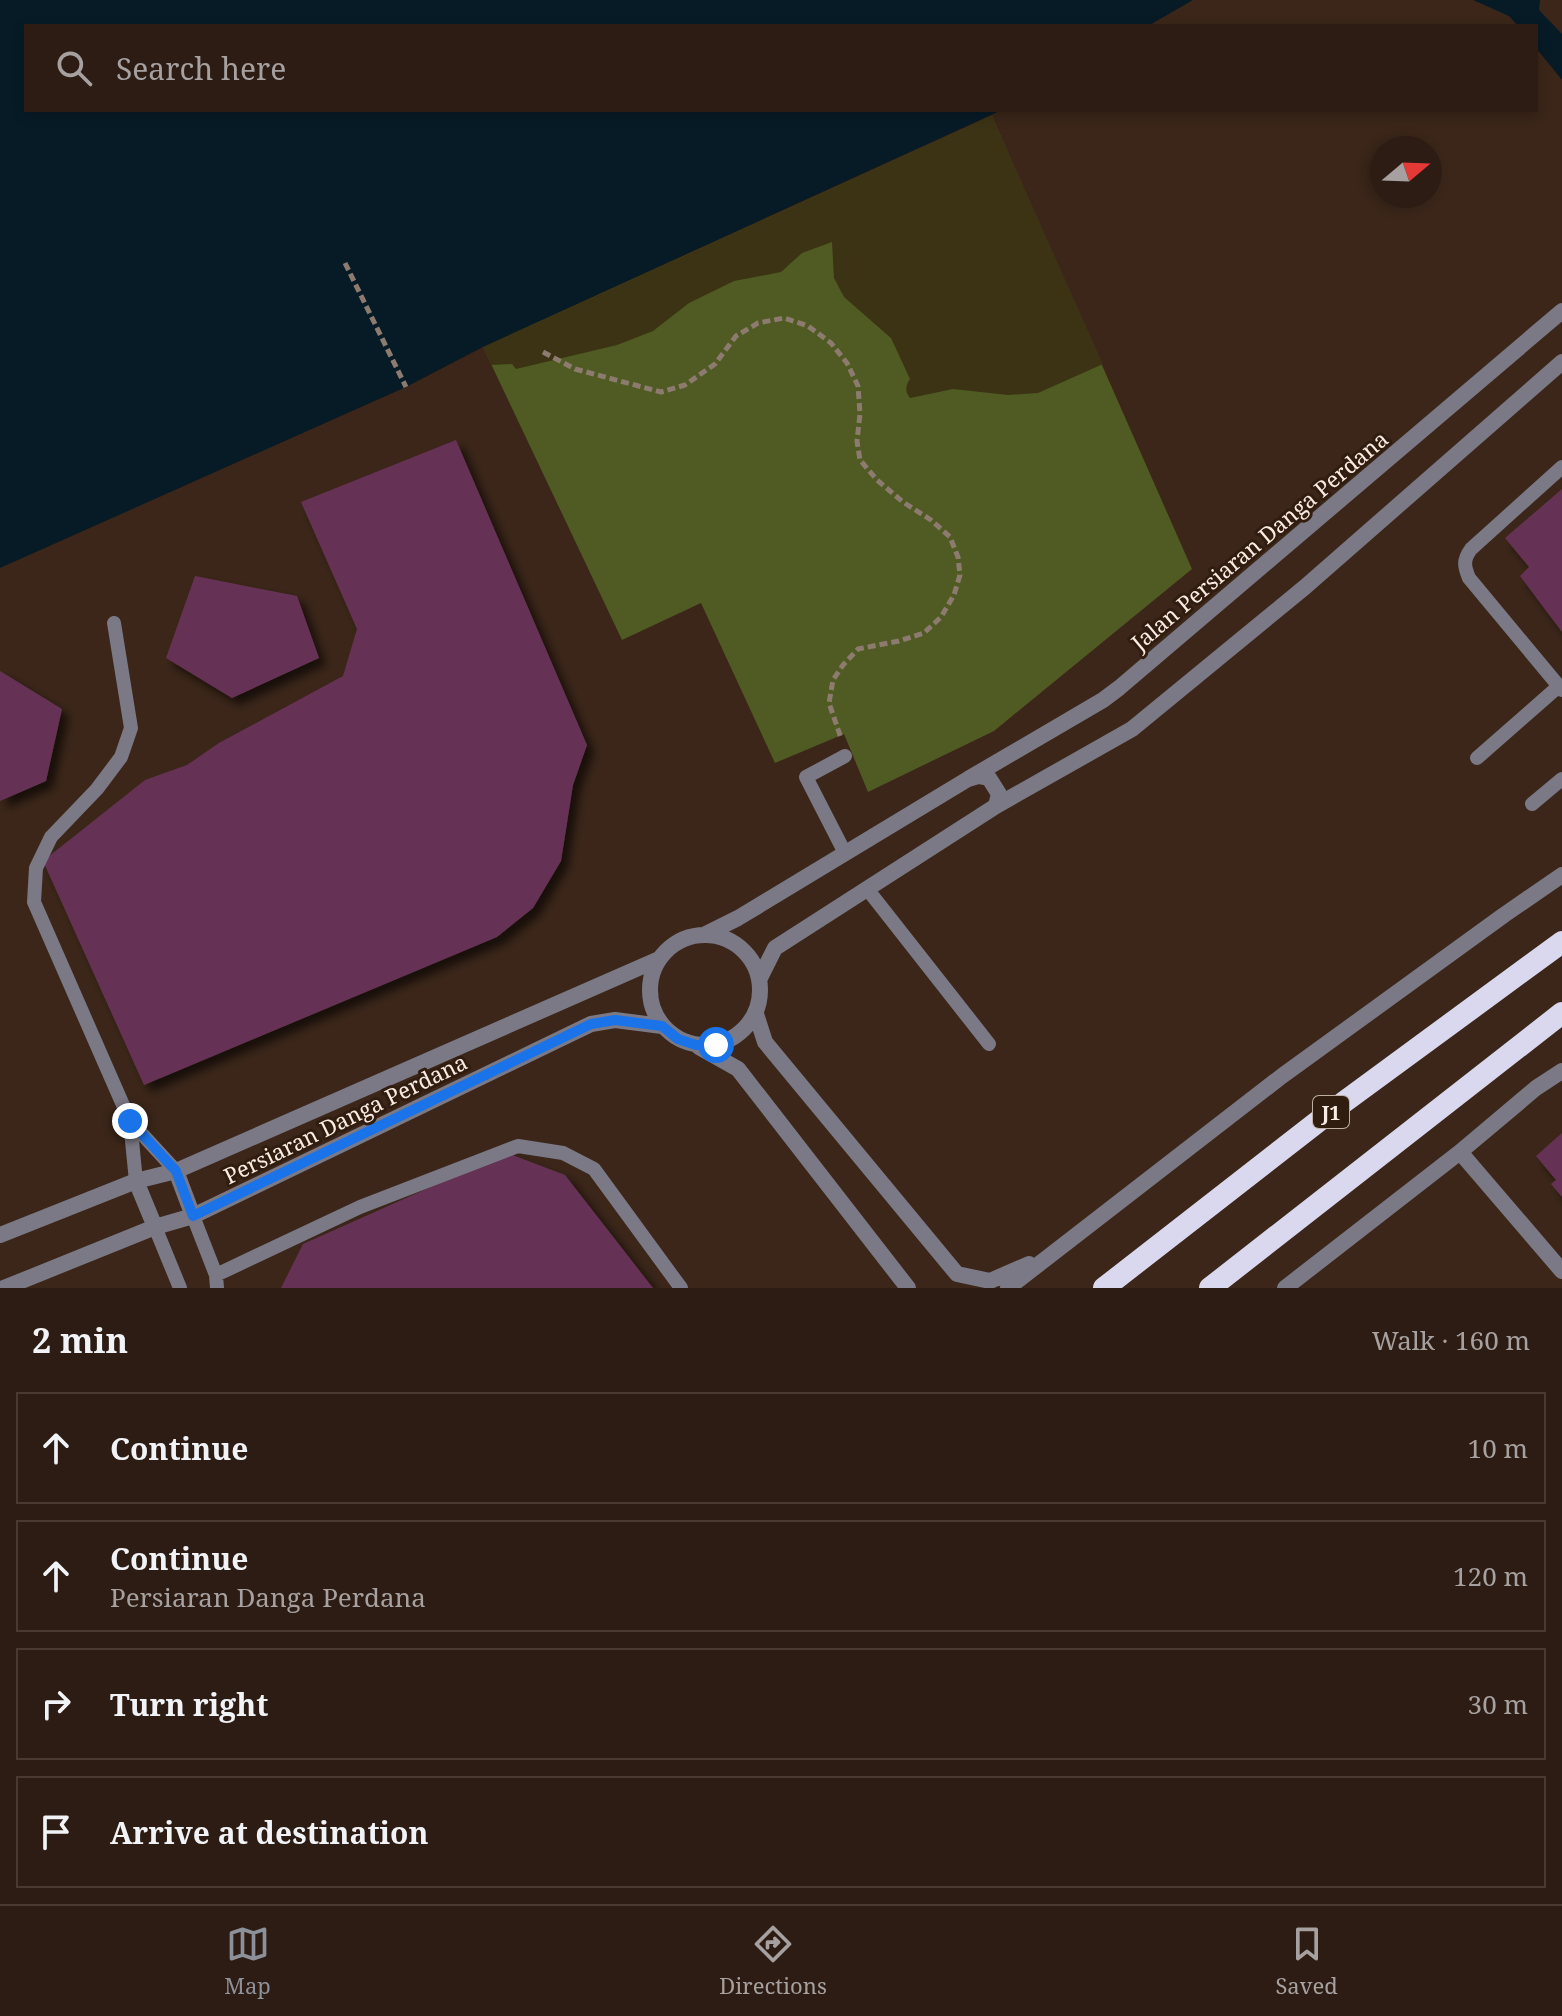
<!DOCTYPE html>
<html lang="en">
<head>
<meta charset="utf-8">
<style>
  body { margin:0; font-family:"Noto Serif",serif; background:#382921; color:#f1f3f6 }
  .compass { position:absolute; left:1370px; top:136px; width:72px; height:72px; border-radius:50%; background:#2c1c13; box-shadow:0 4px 12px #0003; rotate:71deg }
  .stop { position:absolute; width:24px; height:24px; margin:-18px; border:6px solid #1a73e8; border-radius:50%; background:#fff }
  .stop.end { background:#1a73e8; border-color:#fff; box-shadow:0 2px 8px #0008 }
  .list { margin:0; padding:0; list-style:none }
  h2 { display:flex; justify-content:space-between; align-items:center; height:104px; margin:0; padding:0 32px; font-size:34px }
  h2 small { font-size:26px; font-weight:400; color:#a6a1a0 }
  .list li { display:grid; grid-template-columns:52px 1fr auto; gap:24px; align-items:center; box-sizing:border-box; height:112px; margin:0 16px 16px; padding:0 16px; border:2px solid #483a33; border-radius:0px }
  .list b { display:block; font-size:30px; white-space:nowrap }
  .list p { margin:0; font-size:26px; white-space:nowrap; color:#a6a1a0 }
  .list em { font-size:26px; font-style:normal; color:#a6a1a0 }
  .icon { flex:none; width:44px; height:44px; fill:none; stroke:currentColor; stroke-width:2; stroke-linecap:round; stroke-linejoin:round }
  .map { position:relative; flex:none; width:1562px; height:1288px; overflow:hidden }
  .search { position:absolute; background:#2c1c13; box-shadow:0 4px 12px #0003; left:24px; right:24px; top:24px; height:88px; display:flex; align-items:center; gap:20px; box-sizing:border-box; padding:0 28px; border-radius:0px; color:#a6a1a0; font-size:30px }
  .sheet { height:616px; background:#2c1c13 }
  nav { display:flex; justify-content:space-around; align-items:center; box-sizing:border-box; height:112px; border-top:2px solid #483a33; background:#2c1c13; font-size:22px; color:#a6a1a0 }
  nav a { display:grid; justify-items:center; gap:4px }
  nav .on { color:#8c9099 }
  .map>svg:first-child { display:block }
</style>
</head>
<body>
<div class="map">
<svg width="1562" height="1288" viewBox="0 0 1562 1288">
  <defs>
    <filter id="shadow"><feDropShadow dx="7" dy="7" stdDeviation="4" flood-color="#0009"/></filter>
  </defs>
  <rect width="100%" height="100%" fill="#3b2619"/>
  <path fill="#4f5b22" d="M992,116L1192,569L994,731L868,792L844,734L775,763L701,603L622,640L483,347Z"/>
  <path fill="#3b3313" d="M992,116L1103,364L1038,393L1008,395L953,389L910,398C905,392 905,386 910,379L891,338L844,297L834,278L832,242L802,253L781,272L734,281L689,303L653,331L617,345L516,369L512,364L491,365L483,347Z"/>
  <path fill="#071b26" d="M0,0H1193L1148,26H26V110H1002L483,347L406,387L0,568Z
    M1473,0H1540L1539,10L1562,34V80L1536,48V26H1518L1509,16Z"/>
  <path fill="#653354" filter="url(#shadow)" d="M456,440L587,745L573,785L561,861L533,908L497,937L144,1085L43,861L145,780L187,765L219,743L343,676L357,629L301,502Z
    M1562,489V632L1520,576L1529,567L1505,538Z
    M195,576L297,596L319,658L232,698L166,658Z
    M0,671L62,709L46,781L0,801Z
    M1562,1133V1197L1551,1184L1556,1180L1536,1156Z
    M507,1153L565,1175L653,1288H281L303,1244Z"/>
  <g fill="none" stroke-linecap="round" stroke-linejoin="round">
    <path stroke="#8d7b70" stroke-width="5" stroke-dasharray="8 4" stroke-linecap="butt" d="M345,263L406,387
      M543,352L575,369L661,392L685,385L715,364L736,336L758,323L784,318L808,326L831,343L847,363L858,386L860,414L857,441L860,460L877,480L903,502L931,520L950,537L958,557L960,575L954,595L941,617L924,633L899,641L858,649L843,665L833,680L829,703L841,738"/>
    <path stroke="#7a7985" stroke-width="14" d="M1562,467L1471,549C1463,560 1464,566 1469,578L1562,690
      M114,623L131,728L121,757L97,789L51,837L36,868L34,902L130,1121L136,1181
      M1477,758L1559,686
      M1532,804L1562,779
      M845,853L806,777L845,756
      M868,890L989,1044
      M130,1121L176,1171
      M193,1216L216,1275L217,1288
      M155,1227L180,1288
      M216,1275L360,1207L518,1146L563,1153L594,1169L681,1288"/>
    <path stroke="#7a7985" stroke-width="16" d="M968,779L1103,700L1119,688L1562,311
      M706,934L738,918L968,779L978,776L989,778L999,794L996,806
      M650 990a55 55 0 1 1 110 0a55 55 0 1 1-110 0Z
      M760,978L775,948L996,806L1132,729L1305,587L1562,362
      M756,1014L765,1042L957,1274L990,1281L1029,1264
      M699,1047L738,1069L908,1288
      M1460,1152L1562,1271
      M176,1171L193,1216
      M136,1181L155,1227
      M0,1235L136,1181L176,1171L659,959
      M4,1288L155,1227L193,1216L591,1024L615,1020L662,1026
      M1008,1288L1282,1076L1504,915L1562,875
      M1285,1288L1460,1152L1536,1088L1562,1071"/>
    <path stroke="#d9d8ee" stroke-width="22" d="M1104,1288L1325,1116L1562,942
      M1210,1288L1562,1013"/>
  </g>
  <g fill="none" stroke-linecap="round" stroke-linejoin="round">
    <path stroke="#1a73e8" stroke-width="10" d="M130,1121L176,1171L193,1216L591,1024L615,1020L662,1026L678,1039L696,1045H716"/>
  </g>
  <g text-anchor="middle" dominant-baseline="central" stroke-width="6" stroke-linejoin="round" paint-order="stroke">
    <rect fill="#311d10" stroke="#beaea4" stroke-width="2" x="1313" y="1096" width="36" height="32" rx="6"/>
    <g font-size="20" font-weight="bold" fill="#faece3">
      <text x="1331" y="1112">J1</text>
    </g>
    <g font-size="22" fill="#faece3" stroke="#311d10">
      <text transform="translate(1259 540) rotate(-40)">Jalan Persiaran Danga Perdana</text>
      <text transform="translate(345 1118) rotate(-26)">Persiaran Danga Perdana</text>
    </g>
  </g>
</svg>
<svg class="compass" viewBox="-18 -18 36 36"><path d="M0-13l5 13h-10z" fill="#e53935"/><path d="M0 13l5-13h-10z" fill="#a6a1a0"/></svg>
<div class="stop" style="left:716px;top:1045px"></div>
<div class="stop end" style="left:130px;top:1121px"></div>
<div class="search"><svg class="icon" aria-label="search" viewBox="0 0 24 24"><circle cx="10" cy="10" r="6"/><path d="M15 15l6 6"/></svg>Search here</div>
</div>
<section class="sheet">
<h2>2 min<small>Walk · 160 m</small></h2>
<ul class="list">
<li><svg class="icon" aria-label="ahead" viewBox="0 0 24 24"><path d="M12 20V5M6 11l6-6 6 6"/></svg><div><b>Continue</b></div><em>10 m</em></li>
<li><svg class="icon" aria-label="ahead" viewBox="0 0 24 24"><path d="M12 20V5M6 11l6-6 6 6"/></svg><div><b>Continue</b><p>Persiaran Danga Perdana</p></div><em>120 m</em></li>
<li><svg class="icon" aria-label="right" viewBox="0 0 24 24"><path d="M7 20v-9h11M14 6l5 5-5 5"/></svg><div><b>Turn right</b></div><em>30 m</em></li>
<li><svg class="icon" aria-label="arrive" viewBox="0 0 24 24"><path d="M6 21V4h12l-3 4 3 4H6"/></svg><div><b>Arrive at destination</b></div></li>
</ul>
</section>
<nav>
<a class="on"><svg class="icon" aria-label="map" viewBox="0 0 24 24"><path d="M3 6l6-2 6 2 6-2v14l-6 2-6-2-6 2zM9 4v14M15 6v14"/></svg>Map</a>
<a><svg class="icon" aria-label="directions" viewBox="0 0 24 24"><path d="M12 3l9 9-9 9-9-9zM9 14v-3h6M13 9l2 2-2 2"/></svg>Directions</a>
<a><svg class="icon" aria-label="saved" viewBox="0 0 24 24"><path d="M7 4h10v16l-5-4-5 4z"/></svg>Saved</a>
</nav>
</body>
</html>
